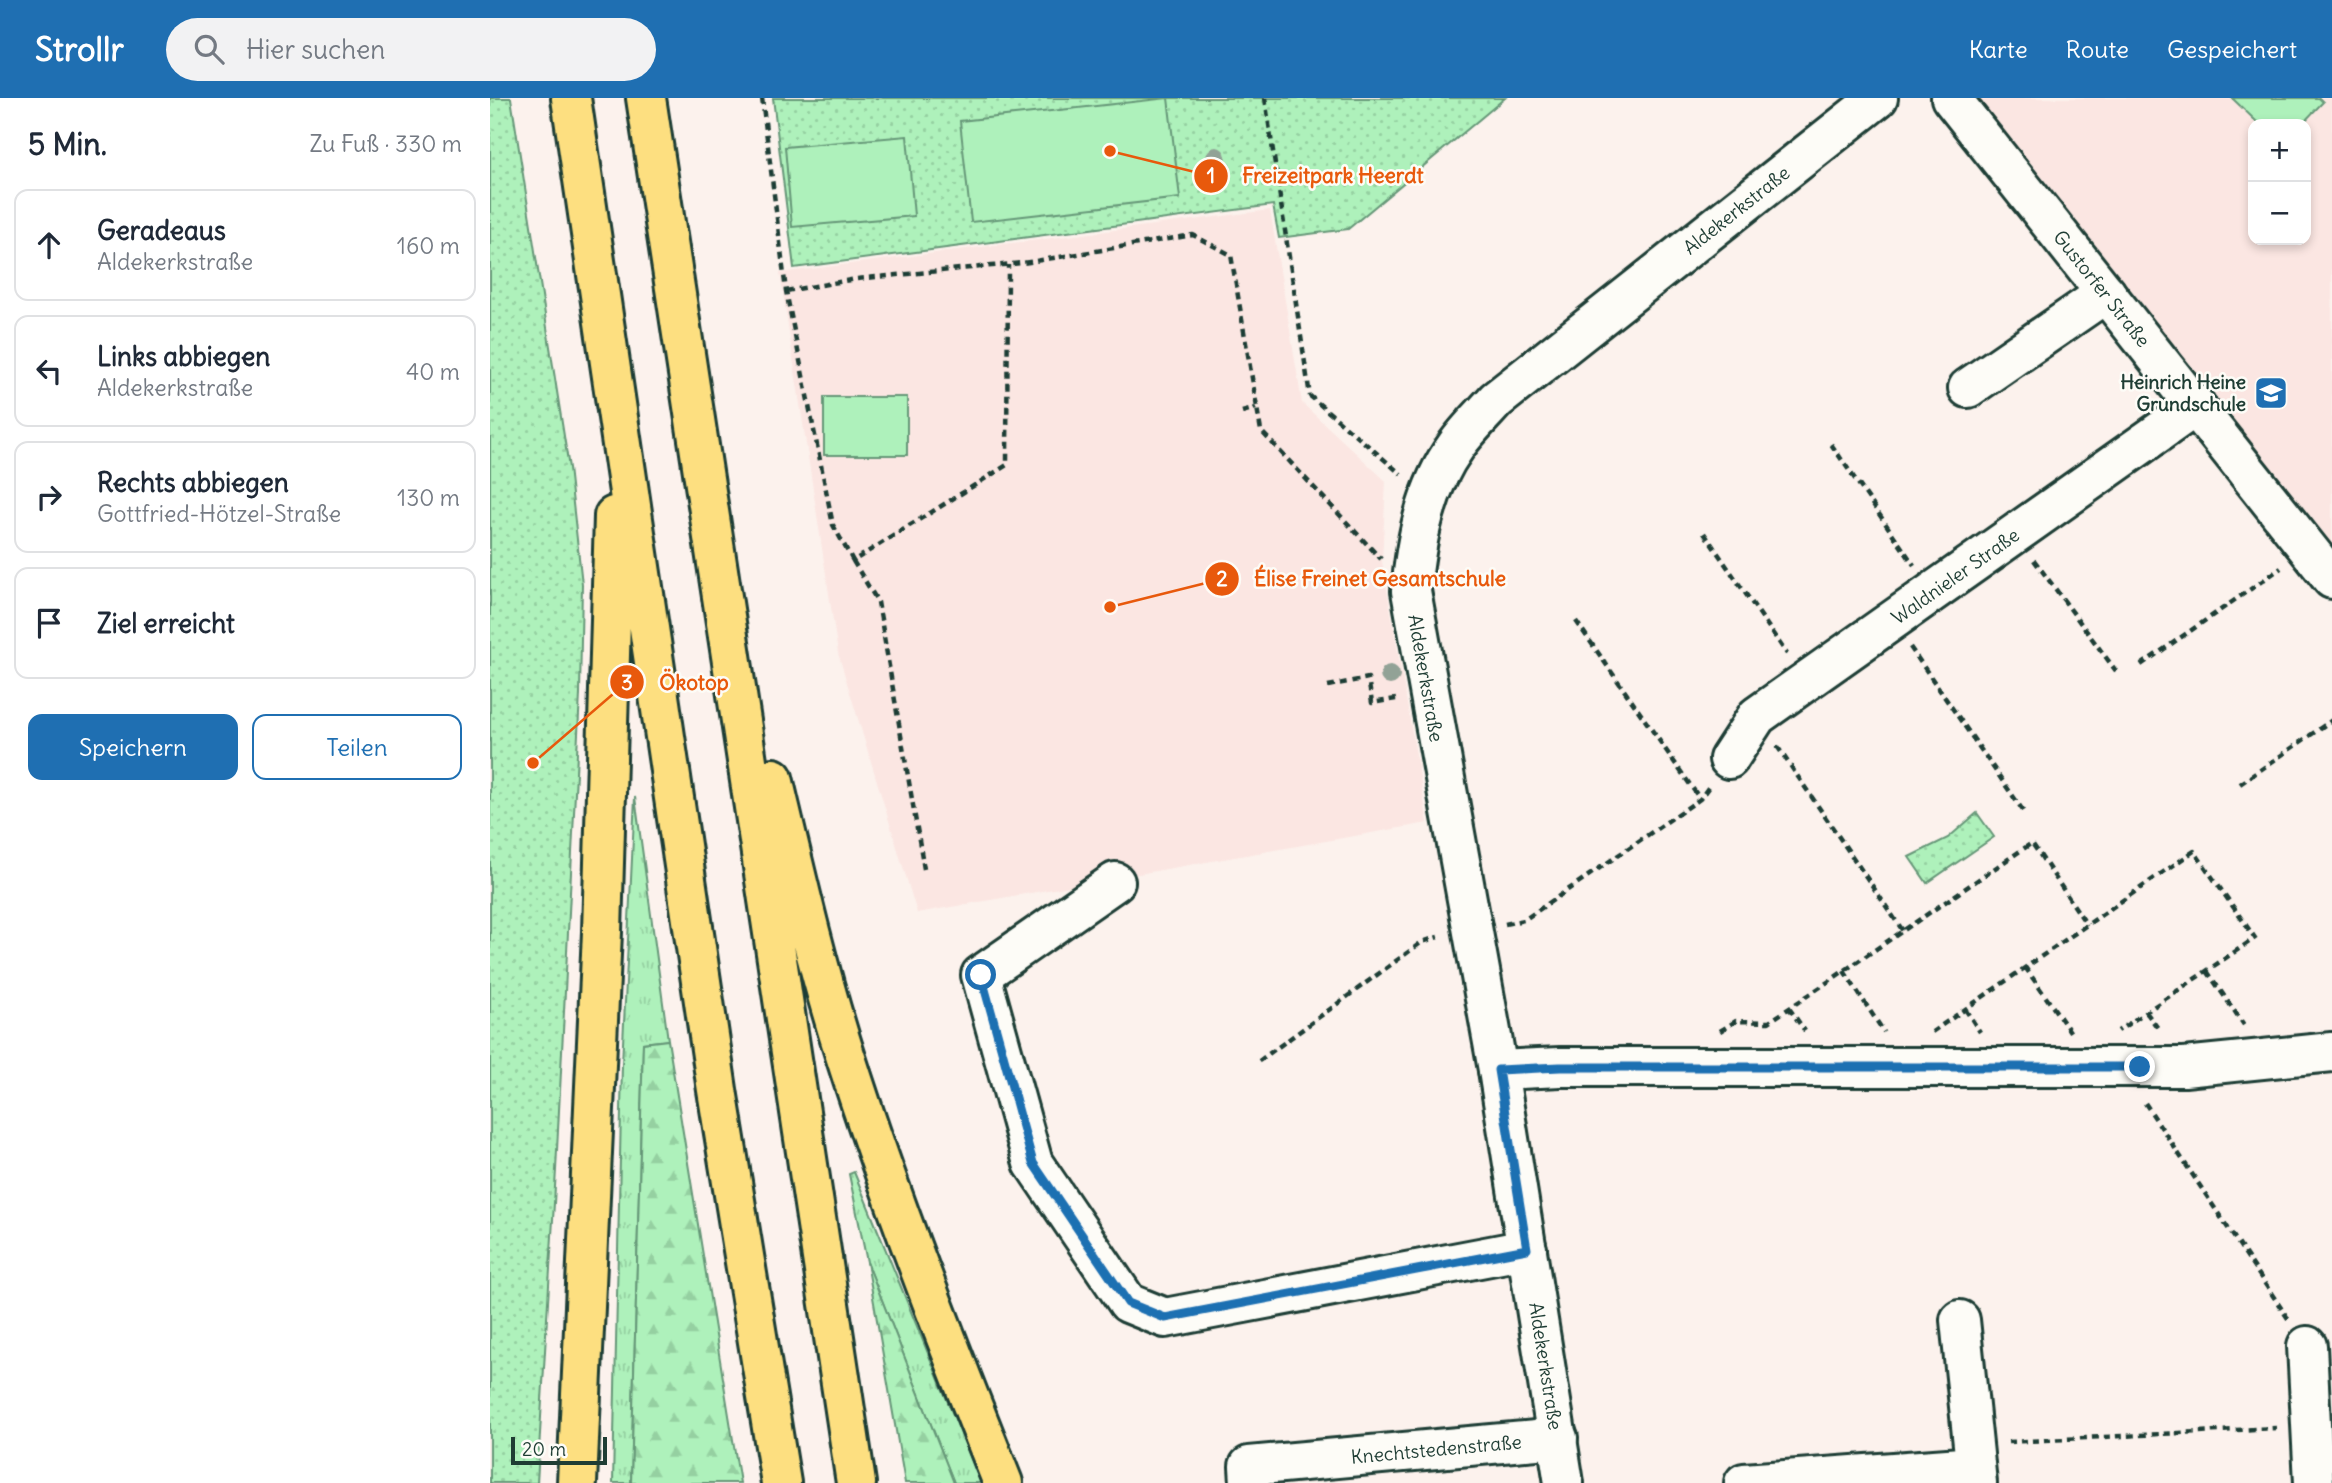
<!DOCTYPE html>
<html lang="de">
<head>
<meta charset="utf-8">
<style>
  body { margin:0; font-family:Delius,sans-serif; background:#f2f2f3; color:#1f2937 }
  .controls { position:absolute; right:21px; top:21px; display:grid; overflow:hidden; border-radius:14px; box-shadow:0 4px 10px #0003 }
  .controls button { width:63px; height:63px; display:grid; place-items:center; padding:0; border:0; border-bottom:2px solid #e0e1e3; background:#fff; color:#1f2937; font:35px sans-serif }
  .scale { position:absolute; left:21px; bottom:18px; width:96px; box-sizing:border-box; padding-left:7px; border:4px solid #1f3d34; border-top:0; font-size:19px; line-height:24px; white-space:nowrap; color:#1f3d34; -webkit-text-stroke:5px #fdfcf7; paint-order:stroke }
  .stop { position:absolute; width:21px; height:21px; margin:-16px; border:5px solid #1f6fb2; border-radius:50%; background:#fff }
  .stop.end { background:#1f6fb2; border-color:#fff; box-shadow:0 2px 7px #0008 }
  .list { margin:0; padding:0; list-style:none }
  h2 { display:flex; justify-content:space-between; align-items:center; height:91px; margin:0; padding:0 28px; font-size:30px }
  h2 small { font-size:23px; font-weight:400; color:#747a83 }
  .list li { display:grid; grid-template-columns:46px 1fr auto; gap:21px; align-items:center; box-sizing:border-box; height:112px; margin:0 14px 14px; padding:0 14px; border:2px solid #e0e1e3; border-radius:14px }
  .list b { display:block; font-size:26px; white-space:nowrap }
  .list p { margin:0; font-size:23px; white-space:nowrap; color:#747a83 }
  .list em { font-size:23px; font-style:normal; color:#747a83 }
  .actions { display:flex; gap:14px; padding:21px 28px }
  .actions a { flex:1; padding:16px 0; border:2px solid #1f6fb2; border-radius:14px; text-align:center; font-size:24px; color:#1f6fb2 }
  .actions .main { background:#1f6fb2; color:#fff }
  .icon { flex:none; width:38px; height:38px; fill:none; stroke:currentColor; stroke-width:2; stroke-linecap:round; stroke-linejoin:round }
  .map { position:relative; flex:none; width:1842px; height:1385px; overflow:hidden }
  header { display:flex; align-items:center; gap:42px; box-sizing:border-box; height:98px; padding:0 35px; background:#1f6fb2; color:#fff }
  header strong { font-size:33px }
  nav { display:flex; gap:38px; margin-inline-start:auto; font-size:24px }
  .search { width:490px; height:63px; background:#f2f2f3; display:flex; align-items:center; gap:18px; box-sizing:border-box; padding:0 24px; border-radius:38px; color:#747a83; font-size:26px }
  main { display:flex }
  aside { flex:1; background:#fff }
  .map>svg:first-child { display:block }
</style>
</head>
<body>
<header>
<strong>Strollr</strong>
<div class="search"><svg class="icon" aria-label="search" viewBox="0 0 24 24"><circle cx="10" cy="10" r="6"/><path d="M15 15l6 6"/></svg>Hier suchen</div>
<nav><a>Karte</a><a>Route</a><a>Gespeichert</a></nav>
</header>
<main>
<aside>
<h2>5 Min.<small>Zu Fuß · 330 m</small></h2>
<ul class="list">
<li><svg class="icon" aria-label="ahead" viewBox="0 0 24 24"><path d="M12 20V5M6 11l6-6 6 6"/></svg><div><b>Geradeaus</b><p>Aldekerkstraße</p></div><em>160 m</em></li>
<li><svg class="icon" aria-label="left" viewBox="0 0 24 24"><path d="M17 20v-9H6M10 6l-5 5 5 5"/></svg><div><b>Links abbiegen</b><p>Aldekerkstraße</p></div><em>40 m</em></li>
<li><svg class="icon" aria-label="right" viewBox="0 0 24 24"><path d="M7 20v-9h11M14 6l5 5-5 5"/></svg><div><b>Rechts abbiegen</b><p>Gottfried-Hötzel-Straße</p></div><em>130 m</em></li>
<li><svg class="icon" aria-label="arrive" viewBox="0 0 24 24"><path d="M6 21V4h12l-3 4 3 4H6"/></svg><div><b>Ziel erreicht</b></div></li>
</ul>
<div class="actions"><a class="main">Speichern</a><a>Teilen</a></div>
</aside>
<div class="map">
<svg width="1842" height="1385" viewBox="0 0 1842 1385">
  <defs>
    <pattern id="grass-tufts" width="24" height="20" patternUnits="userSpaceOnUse" patternTransform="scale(1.75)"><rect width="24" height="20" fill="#aef1bb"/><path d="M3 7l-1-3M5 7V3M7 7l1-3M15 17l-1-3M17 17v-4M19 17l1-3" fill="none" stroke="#95d0a1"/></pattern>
    <pattern id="forest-firs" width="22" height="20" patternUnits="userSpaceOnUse" patternTransform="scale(1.75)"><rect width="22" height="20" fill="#aef1bb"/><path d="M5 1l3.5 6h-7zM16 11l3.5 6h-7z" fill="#95d0a1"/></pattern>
    <pattern id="park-dots" width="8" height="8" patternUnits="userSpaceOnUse" patternTransform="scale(1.75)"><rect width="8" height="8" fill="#aef1bb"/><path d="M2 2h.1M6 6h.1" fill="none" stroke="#95d0a1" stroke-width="1.8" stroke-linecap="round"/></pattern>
  </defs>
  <rect width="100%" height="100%" fill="#fcf2ed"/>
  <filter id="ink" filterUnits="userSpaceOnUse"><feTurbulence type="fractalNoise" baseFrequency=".0143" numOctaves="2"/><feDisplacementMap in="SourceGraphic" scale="14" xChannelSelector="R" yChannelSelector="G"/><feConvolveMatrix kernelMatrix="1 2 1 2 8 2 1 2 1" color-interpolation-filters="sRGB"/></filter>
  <g filter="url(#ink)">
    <path fill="#fbe6e2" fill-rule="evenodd" d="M1486,0H1842V449ZM1763,26H1816V142H1763Z
      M780,112L812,305L896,383L892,463L938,725L427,815L348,555L290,175Z"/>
    <path fill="url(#grass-tufts)" stroke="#669778" stroke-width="2" d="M145,699L178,942L153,945L141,1385H123L132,966Z
      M364,1074L491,1385H464L377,1164L359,1076Z"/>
    <path fill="url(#forest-firs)" stroke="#669778" stroke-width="2" d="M178,942L250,1385H141L153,945Z
      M377,1164L464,1385H415Z"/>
    <path fill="url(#park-dots)" stroke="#669778" stroke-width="2" d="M0,0H21L79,370L92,486L90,596L66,1072L47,1385H0Z
      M283,0H1015L858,131L789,140L783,107L304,170Z
      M1487,715L1504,739L1437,785L1419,759L1458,740Z"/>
    <path fill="#aef1bb" stroke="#669778" stroke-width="2" d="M678,0L690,100L481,124L470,23Z
      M1742,0H1829L1833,4L1812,26H1769Z
      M417,38L424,118L302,129L295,49Z
      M334,299H417V357H334Z"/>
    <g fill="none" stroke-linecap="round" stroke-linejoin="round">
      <defs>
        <g id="minor">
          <path id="s1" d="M1461,0L1842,481"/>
          <path d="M1478,290L1616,195"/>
          <path id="s2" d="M1239,661L1267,618L1706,308"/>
          <path d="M625,784L491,877L543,1065L638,1205L675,1220L1037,1151"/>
          <path d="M1008,972L1070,969H1694L1842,954"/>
          <path d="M1470,1222L1487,1385"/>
          <path d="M1817,1248L1824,1385"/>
          <path id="s3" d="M760,1385L759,1368L1068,1340"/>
          <path id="s4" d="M1074,1385L1008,972L921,493C926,442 935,391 966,348C977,332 993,317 1006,302L1388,0"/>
          <path d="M1254,1385L1485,1368"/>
        </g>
        <path id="highway" d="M81,0L227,992L291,1385
          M156,0C229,461 294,924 366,1385
          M283,680C305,773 326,866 355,957C401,1102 457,1244 513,1385
          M87,1385L112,834L124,418"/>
      </defs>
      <use href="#minor" stroke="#1f3d34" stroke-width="44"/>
      <use href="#highway" stroke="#1f3d34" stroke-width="44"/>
      <path stroke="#1f3d34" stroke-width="4.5" stroke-dasharray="7 5" stroke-linecap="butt" d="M272,0L296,193L343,427L363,463L517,367L518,167
        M775,0L820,298L911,376
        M296,193L366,181L533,165L703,137L741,157L771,333L891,461
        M752,314L766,310
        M1341,346L1424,467
        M1214,435L1297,556
        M1544,462L1626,573
        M363,463L388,504L434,771
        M1086,523L1210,701
        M1420,549L1534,714
        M1651,567L1791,470
        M838,588L878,580L882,605L906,601
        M1287,648L1413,833
        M1750,686L1842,622
        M1015,826L1034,822L1210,701L1220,687
        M1535,869L1581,935
        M1354,873L1394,934
        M1717,873L1754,927
        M1299,910L1315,933
        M1475,911L1490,934
        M1656,914L1670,933
        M1230,933L1246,923L1279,924L1542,745L1597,827
        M1442,934L1704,753L1765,840L1628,933
        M769,963L932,844L948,839
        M1655,1005L1799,1222
        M1518,1344L1786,1330"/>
      <use href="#minor" stroke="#fdfcf7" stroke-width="38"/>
      <use href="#highway" stroke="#fddf80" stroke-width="38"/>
    </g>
    <g fill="#92a296">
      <circle cx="726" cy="59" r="10"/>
      <circle cx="900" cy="577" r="10"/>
    </g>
  </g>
  <g fill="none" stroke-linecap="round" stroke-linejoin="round" filter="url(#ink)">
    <path stroke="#1f6fb2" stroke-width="9" d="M491,877L543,1065L638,1205L675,1220L1037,1151L1008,972L1070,969H1650"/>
  </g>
  <defs>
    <symbol id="school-square" viewBox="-11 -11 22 22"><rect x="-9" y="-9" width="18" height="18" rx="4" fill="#1f6fb2" stroke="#fdfcf7"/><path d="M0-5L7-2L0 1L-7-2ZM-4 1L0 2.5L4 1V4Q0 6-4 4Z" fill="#fff"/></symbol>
  </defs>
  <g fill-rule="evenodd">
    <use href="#school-square" x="1762" y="276" width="38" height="38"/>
  </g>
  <g text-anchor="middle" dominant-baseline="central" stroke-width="5" stroke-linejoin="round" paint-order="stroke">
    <g font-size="19" fill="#1f3d34" stroke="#fdfcf7">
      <text stroke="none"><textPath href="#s4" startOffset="1426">Aldekerkstraße</textPath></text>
      <text stroke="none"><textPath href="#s1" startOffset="243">Gustorfer Straße</textPath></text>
      <text stroke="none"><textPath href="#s2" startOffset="294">Waldnieler Straße</textPath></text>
      <text transform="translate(936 580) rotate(80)">Aldekerkstraße</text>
      <text transform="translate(1056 1268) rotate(81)">Aldekerkstraße</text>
      <text stroke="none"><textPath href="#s3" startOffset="205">Knechtstedenstraße</textPath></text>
    </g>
    <g font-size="19" font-weight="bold" fill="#1f3d34" stroke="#fdfcf7" text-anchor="end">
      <text x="1756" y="284">Heinrich Heine<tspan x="1756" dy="22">Grundschule</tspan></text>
    </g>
  </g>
  <path fill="none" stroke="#e8590c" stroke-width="2.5" d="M620 53L721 78M620 509L732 481M43 665L137 584"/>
  <g fill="#e8590c" stroke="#fdfcf7" stroke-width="2.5">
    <circle cx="620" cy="53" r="7"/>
    <circle cx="620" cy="509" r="7"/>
    <circle cx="43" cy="665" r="7"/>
    <circle cx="721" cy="78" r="18"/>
    <circle cx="732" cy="481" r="18"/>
    <circle cx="137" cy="584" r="18"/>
  </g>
  <g font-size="21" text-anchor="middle" font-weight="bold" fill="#fff">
    <text x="721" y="85">1</text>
    <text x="732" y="488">2</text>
    <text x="137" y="592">3</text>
  </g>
  <g font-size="21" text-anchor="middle" font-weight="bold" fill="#e8590c" stroke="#fdfcf7" stroke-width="5" stroke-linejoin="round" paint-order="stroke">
    <text x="843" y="85">Freizeitpark Heerdt</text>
    <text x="890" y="488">Élise Freinet Gesamtschule</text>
    <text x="204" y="592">Ökotop</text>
  </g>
</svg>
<div class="controls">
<button>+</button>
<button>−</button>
</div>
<div class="scale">20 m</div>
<div class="stop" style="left:491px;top:877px"></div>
<div class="stop end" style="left:1650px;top:969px"></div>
</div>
</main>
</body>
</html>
